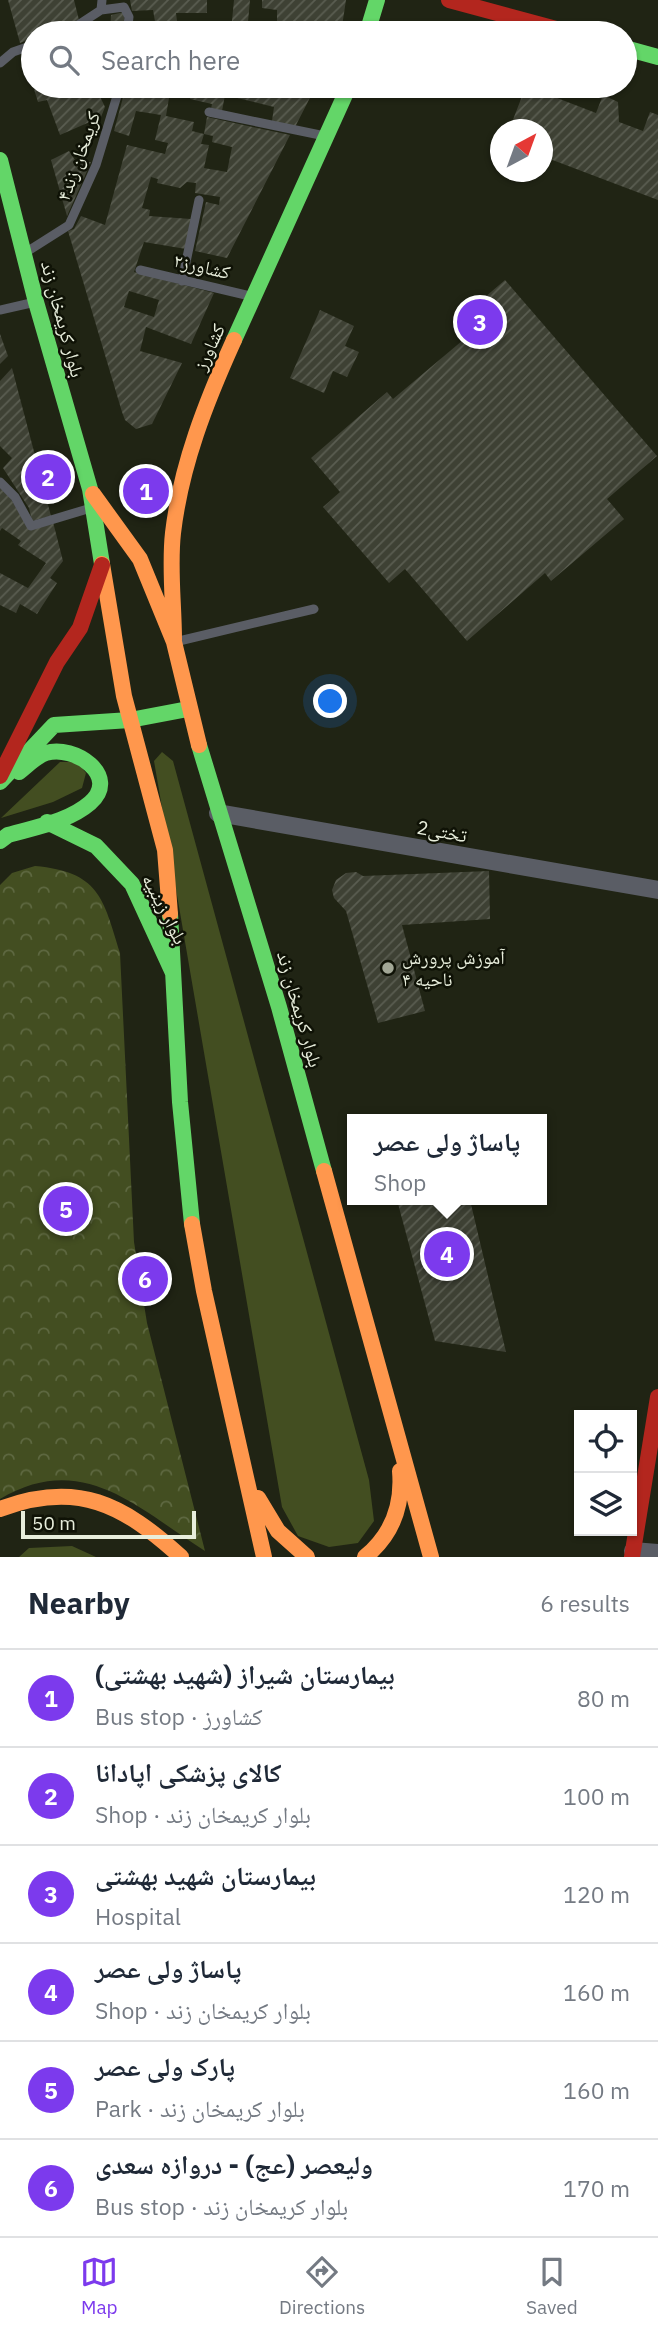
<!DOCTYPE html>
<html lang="en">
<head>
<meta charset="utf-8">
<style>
  body { margin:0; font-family:"IBM Plex Sans","Noto Naskh Arabic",sans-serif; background:#f2f2f3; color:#1f2937 }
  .controls { position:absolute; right:21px; bottom:21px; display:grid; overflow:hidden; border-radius:0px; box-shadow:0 2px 5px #0004 }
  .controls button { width:63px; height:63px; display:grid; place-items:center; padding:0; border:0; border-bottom:2px solid #e0e1e3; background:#fff; color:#1f2937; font:35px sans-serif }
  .compass { position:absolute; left:490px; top:119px; width:63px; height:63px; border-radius:50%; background:#fff; box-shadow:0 2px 5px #0004; rotate:41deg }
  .scale { position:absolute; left:21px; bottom:18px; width:175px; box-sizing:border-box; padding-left:7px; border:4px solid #e8eedc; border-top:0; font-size:19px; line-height:24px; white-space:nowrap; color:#e8eedc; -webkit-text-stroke:5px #0f1206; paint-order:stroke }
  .you { position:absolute; left:331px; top:702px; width:24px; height:24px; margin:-18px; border:5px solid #fff; border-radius:50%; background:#1a73e8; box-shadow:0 0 0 10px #1a73e833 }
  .badge { display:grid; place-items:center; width:46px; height:46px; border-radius:50%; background:#7c3aed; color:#fff; font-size:23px; font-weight:700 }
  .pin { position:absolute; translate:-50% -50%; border:4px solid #fff; box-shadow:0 2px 7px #0006 }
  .popup { position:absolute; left:347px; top:1114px; width:200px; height:91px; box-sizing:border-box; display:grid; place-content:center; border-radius:0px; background:#fff; filter:drop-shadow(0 2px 5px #0005); font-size:23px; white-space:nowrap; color:#747a83 }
  .popup b { font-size:26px; color:#1f2937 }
  .popup::after { content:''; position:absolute; left:50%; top:100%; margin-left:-14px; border:14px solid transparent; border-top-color:#fff }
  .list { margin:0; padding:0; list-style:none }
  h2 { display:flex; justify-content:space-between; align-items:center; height:91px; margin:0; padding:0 28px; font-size:30px }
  h2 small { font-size:23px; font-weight:400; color:#747a83 }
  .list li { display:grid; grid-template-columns:46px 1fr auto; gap:21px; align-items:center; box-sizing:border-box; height:98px; padding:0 28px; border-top:2px solid #e0e1e3 }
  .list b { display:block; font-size:26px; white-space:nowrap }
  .list p { margin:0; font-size:23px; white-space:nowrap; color:#747a83 }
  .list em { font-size:23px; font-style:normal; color:#747a83 }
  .icon { flex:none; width:38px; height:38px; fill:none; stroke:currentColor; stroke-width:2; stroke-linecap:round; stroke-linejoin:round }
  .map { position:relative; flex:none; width:658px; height:1557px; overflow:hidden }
  .search { position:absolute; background:#fff; box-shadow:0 2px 5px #0004; left:21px; right:21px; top:21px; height:77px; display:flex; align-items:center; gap:18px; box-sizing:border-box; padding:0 24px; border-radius:38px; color:#747a83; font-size:26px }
  .sheet { height:679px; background:#fff }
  nav { display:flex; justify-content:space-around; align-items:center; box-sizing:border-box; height:98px; border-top:2px solid #e0e1e3; background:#fff; font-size:19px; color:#747a83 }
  nav a { display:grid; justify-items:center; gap:4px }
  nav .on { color:#7c3aed }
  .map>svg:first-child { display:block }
</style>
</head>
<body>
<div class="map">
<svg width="658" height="1557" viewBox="0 0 658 1557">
  <defs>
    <pattern id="park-crowns" width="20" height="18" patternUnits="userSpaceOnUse" patternTransform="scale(1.75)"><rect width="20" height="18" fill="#434e21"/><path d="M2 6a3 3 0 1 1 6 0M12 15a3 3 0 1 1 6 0" fill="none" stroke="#5e6841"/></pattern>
    <pattern id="building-hatch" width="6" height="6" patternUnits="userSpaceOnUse" patternTransform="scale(1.75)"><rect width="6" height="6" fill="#3e4134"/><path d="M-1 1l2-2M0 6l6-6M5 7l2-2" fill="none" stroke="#5a5d51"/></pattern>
  </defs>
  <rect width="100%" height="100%" fill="#202414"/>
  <path fill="#434e21" d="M162,752L173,761L369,1480L374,1521L358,1543L329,1547L298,1536L282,1507L154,761Z
    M60,762H77L86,773L82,788L53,802L1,818Z
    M72,1546L96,1557H19L29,1548Z"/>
  <path fill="url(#park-crowns)" d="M35,866C99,872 103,897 120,953L134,1242L147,1323L205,1551C137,1508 83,1450 0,1499V885L12,873Z"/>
  <path fill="url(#building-hatch)" fill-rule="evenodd" d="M8,0H74L79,20L45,33H33V38L20,43Z
    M130,0H207V13H176L177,21L206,22V29L231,31L234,0H250L247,33H157L153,10L132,11Z
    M262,0H346L341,33L277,21V10L262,8Z
    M124,12V33H110L111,15Z
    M33,86H95L105,107L101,117L60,135L47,100L38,102Z
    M162,86H171L166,116L194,122L192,131L204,134L201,144L209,145L204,168L227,172L232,147L212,142L213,136L204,134L207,117L290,135L227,258L195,251L206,202L219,205L220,197L195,193L196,183L187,182L180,188L157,183L158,179L151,177L142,208L150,210L149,216L191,219L186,249L144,242L134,272L214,293L191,344L146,327L140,351L182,363L152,424L136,429L125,420L122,412L68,231L74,229L81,216L105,225L127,145L165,154L168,143L155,140L161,115L136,111L129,136L114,131L125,90L160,96ZM129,291L159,300L154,317L124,307Z
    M184,86H316L295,127L272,121L274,107L225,95L222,111L211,109L212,104L190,99L192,89Z
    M526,86L596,113L603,95L618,102L619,122L643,131L650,112L658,115V200L542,156V130H509Z
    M69,151L77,163L91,162L67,216L51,160Z
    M505,280L657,456L607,499L624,519L551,581L545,573L467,641L405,569L389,583L323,507L340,492L311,458L387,392L393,399L469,335L457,321Z
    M320,310L354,326L345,346L359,352L347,377L333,371L324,393L290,378Z
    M0,334L8,356L0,364Z
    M12,368L51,516L32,521L29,508L3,468L12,458L0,446V381Z
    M0,488L9,496L29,528L53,522L63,561L50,578L57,583L37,614L20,604L16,613L0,605V573L28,588L46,563L18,545L21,541L2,528L0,531Z
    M489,871L490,919L402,925L425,1011L378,1023L346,911L334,898L332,890L336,880L346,873L356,872L363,876Z
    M397,1200H470L506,1352L435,1341Z"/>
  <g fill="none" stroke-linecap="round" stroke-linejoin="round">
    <path stroke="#5a5d65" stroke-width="9" d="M101,10L124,7L129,17L127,33
      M66,33L101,10L102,0
      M0,63L13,52L33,45
      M209,112L325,136
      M28,251L69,225L96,165L120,86
      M140,270L250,296
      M182,281L199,200
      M0,310L31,303
      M0,482L15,497L31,526L91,508
      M179,641L314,609"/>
    <path stroke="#5a5d65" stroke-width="18" d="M218,813L658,890
      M633,1551L658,1553"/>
    <path stroke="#63d668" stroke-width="16" d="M367,33L377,0
      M625,48L658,57
      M0,160L36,302L90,489L102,564
      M234,340L349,86
      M199,745L279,1007L324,1171
      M0,782L54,725L130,720L188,709
      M47,822L96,846L132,884L173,973
      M0,841L8,835C35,827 68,822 90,803C121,776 74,744 46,753C36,756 27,766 19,772
      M170,914L180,1102L192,1224"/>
    <path stroke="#ff974d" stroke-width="16" d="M93,494L140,559L174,642L199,745
      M102,564L124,696L165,850L170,914
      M174,640C174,605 169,568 173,533C181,465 206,402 234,340
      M324,1171L431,1557
      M192,1224L204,1291L264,1557
      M258,1498L278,1531L307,1557
      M0,1509C77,1480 123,1504 181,1557
      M365,1557C392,1535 403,1506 400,1471"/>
    <path stroke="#b3261e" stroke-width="16" d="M449,0L571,33
      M0,776L57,662L80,628L102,565
      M632,1557L658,1397"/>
  </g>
  <circle fill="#a2a796" stroke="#0f1206" stroke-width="2.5" cx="388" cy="968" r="7"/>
  <g text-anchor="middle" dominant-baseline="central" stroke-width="5" stroke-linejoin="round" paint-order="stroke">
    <g font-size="19" fill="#e8eedc" stroke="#0f1206">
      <text transform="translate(78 156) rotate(-70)">کریمخان زند۴</text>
      <text transform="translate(202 266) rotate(13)">کشاورز۲</text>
      <text transform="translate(63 319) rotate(75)">بلوار کریمخان زند</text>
      <text transform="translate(209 347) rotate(-65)">کشاورز</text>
      <text transform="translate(442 831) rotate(10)">2تختی</text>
      <text transform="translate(165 909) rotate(63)">بلوار زینبیه</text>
      <text transform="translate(300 1009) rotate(74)">بلوار کریمخان زند</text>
    </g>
    <g font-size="19" fill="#e8eedc" stroke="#0f1206" text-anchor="start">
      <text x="402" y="957">آموزش پرورش<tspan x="402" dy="22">ناحیه ۴</tspan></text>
    </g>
  </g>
</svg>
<div class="controls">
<button><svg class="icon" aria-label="locate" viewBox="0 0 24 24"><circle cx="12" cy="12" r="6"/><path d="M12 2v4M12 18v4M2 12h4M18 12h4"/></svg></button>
<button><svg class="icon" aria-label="layers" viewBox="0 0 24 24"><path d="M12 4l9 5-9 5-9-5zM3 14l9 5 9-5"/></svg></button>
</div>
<svg class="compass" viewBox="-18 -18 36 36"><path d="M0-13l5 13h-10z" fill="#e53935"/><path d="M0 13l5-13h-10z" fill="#747a83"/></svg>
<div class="scale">50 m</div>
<div class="you"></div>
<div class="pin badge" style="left:146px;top:491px">1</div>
<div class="pin badge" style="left:48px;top:477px">2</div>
<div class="pin badge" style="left:480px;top:322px">3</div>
<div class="pin badge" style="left:447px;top:1254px">4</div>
<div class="popup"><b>پاساژ ولی عصر</b>Shop</div>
<div class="pin badge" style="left:66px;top:1209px">5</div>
<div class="pin badge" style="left:145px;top:1279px">6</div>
<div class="search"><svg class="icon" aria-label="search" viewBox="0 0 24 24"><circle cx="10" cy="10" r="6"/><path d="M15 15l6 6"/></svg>Search here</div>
</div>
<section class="sheet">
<h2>Nearby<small>6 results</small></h2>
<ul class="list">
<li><span class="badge">1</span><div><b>بیمارستان شیراز (شهید بهشتی)</b><p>Bus stop · کشاورز</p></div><em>80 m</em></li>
<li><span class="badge">2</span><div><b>کالای پزشکی اپادانا</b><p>Shop · بلوار کریمخان زند</p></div><em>100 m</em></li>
<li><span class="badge">3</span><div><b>بیمارستان شهید بهشتی</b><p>Hospital</p></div><em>120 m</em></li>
<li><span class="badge">4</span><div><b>پاساژ ولی عصر</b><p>Shop · بلوار کریمخان زند</p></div><em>160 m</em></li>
<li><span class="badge">5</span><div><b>پارک ولی عصر</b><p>Park · بلوار کریمخان زند</p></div><em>160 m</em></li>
<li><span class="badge">6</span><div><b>ولیعصر (عج) - دروازه سعدی</b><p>Bus stop · بلوار کریمخان زند</p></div><em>170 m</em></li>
</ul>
</section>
<nav>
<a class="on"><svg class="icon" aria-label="map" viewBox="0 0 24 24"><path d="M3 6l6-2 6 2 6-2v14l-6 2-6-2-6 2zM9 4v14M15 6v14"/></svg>Map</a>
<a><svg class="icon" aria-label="directions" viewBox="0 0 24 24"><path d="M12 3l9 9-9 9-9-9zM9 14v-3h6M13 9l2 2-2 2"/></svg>Directions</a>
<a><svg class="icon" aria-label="saved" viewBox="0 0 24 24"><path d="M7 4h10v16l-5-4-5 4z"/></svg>Saved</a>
</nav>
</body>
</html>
